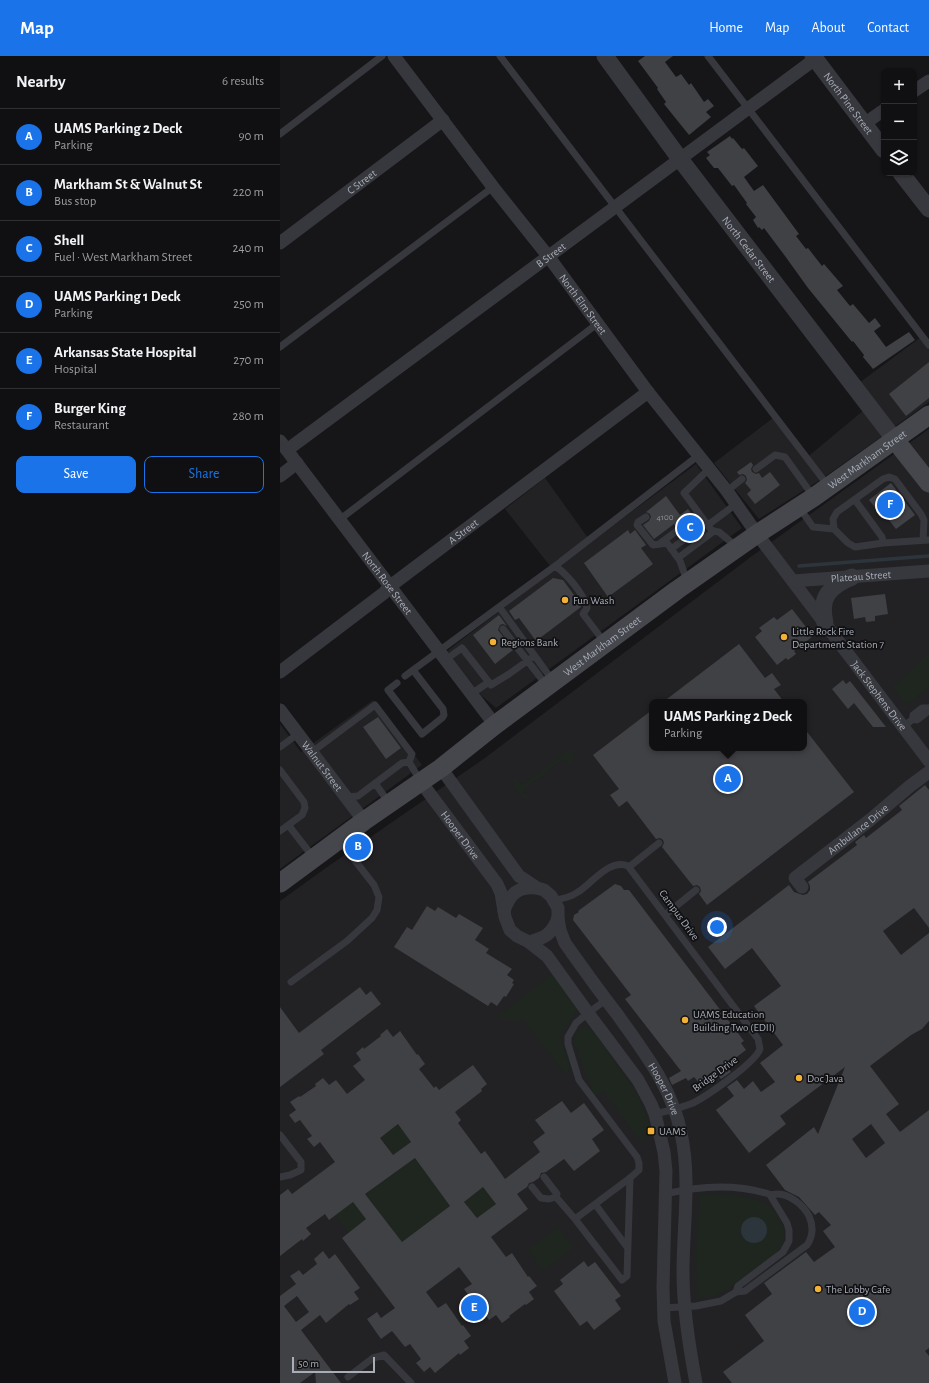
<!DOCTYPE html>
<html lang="en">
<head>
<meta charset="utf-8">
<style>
  body { margin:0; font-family:"Alegreya Sans",sans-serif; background:#19191b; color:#f1f3f6 }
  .controls { position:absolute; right:12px; top:12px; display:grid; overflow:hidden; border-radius:8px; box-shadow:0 1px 3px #0004 }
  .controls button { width:36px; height:36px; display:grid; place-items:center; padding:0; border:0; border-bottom:1px solid #303032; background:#101012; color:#f1f3f6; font:20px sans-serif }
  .scale { position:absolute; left:12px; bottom:10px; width:83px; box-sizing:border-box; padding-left:4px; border:2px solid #a8adb8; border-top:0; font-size:11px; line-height:14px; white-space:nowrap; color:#a8adb8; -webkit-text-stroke:3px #111113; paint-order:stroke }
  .you { position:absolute; left:437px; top:871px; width:14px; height:14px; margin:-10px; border:3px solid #fff; border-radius:50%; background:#1a73e8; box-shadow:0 0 0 6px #1a73e833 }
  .badge { display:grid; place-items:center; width:26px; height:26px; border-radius:50%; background:#1a73e8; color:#fff; font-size:13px; font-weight:700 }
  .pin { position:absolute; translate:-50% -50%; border:2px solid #fff; box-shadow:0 1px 4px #0006 }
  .popup { position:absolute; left:369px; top:643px; width:158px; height:52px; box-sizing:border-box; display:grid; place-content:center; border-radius:8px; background:#101012; filter:drop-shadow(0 1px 3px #0005); font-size:13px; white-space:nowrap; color:#9c9d9f }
  .popup b { font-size:15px; color:#f1f3f6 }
  .popup::after { content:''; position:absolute; left:50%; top:100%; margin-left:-8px; border:8px solid transparent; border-top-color:#101012 }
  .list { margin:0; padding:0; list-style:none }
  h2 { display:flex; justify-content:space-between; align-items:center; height:52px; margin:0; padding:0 16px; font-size:17px }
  h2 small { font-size:13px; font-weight:400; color:#9c9d9f }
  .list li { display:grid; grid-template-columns:26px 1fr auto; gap:12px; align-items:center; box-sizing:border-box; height:56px; padding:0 16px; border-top:1px solid #303032 }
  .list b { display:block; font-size:15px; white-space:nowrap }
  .list p { margin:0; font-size:13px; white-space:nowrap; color:#9c9d9f }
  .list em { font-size:13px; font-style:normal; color:#9c9d9f }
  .actions { display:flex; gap:8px; padding:12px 16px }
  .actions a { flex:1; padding:9px 0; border:1px solid #1a73e8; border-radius:8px; text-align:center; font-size:14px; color:#1a73e8 }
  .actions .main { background:#1a73e8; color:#fff }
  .icon { flex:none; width:22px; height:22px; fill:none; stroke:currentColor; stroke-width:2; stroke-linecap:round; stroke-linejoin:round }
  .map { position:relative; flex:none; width:649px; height:1327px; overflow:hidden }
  header { display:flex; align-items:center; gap:24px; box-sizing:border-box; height:56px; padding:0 20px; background:#1a73e8; color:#fff }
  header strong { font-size:19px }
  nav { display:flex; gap:22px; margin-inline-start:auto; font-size:14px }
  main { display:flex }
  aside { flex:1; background:#101012 }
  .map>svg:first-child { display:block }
</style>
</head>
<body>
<header>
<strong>Map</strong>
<nav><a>Home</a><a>Map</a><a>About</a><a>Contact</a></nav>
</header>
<main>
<aside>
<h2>Nearby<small>6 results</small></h2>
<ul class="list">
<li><span class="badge">A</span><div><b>UAMS Parking 2 Deck</b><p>Parking</p></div><em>90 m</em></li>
<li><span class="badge">B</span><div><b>Markham St &amp; Walnut St</b><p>Bus stop</p></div><em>220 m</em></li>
<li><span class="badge">C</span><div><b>Shell</b><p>Fuel · West Markham Street</p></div><em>240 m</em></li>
<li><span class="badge">D</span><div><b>UAMS Parking 1 Deck</b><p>Parking</p></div><em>250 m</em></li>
<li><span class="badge">E</span><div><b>Arkansas State Hospital</b><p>Hospital</p></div><em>270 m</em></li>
<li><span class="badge">F</span><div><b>Burger King</b><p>Restaurant</p></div><em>280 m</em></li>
</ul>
<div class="actions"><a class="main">Save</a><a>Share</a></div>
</aside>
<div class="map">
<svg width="649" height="1327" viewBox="0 0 649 1327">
  <rect width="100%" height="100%" fill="#161618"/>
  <path fill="#222225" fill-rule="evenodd" d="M641,281L649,293V346L613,372L579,327Z
    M584,354L604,379L540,424L479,463L434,407L493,362L525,403Z
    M649,373V1327H0V845L50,809L205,702L472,500ZM372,646H524V692H372Z
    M416,408L462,472L216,652L202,640L167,595L283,507L279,502L270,510L225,453L265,422L311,486Z
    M93,644L142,709L0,813V668L21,696Z"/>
  <path fill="#1e261f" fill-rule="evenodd" d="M649,597V631L626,649L612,630L623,622Z
    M292,692L295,699L291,708L282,704L241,736L249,740L247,742L242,741L233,728L234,723H237L242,729Z
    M274,917L297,951C296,963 282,969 281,981C280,992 296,1009 286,1019L244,964H223L219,961V959Z
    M304,971H308L313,974L358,1039L372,1074L364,1077L367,1082L361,1086L323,1035L315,1041L294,986C293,978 298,974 304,971Z
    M118,1068L131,1086L113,1099L100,1082Z
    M135,1102L170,1150L122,1186L85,1138Z
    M203,1131L216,1148L197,1162L184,1146Z
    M420,1138C448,1139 492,1136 503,1169C506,1178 504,1188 498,1195C492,1204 480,1210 471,1216C453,1230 441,1241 418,1243L416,1199ZM470,1161C481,1160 488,1169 485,1179L464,1166Z
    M73,1146L86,1163L68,1177L55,1159Z
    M278,1171L293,1192L263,1215L248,1194Z
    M194,1244L201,1254L183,1267L176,1257Z"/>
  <path fill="#2c353c" d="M461 1174a13 13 0 1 1 26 0a13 13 0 1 1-26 0Z"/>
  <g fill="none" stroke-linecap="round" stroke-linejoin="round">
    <path stroke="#2c353c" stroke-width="3.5" d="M519,510L649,500"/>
  </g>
  <path fill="#404145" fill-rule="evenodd" d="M365,0H393L385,6L396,21L401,18L409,29L411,27L424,46L428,43L434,50L426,56L431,61L409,79L384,48L386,46L377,33L378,32L358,5Z
    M450,80L452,83L453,82L462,93L464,92L478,110L464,121L474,135L483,129L519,178L516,180L526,193L528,192L542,210L544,208L563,230L557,234L570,250L573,248L589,267L595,262L601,270L594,275L606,291L629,276L635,284L593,313L583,301L584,299L573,285L572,286L528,232L505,200L484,172L482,174L479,171L478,172L473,164L476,161L466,148L467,147L454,129L452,130L438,112H434L426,102L430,99L427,96Z
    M649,306V342L626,360L609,338Z
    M471,406L473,409L471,413L472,416L476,418L479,417L482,422L490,416L500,429L475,448L467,438L471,434L465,427L467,424L466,420L463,418L459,419L457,416Z
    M611,427L635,459L616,473L601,454L598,455L589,444Z
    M386,440L400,459L408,453L424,476L408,488L409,480L407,478L402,479L403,473L400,469L396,470L394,468L374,483L363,469L369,465L371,461L370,458L366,456Z
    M348,474L350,478L355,474L366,489L361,492L373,508L328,541L304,507Z
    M273,522L283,524L300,547L301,551L256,585L239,562L235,564L229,555Z
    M605,538L608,558L595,560V565L586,566L585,561L574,563L571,542Z
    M512,553L533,580L514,595L516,598L508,604L506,602L497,609L475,581L482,575L479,572L494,561L497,564Z
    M219,559L227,570L223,568L220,569L218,574L233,594L215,608L193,579Z
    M459,588L485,622L492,617L501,629L494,633L504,646H383Z
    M563,624L566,628L570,625L606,671H593L574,647L568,653L552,633Z
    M372,654V692H524V672L574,736L427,849L419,838L421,835L420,831L417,829L413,830L382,791L384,787L383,784L380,782L376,783L347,745L339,751L330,739L339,733L313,699Z
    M98,661L121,692L106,703L83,671Z
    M645,729L649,734V872L634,852L603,875L621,899L649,877V965L642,973L631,979L590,1010L619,1048L606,1058L620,1076L649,1054V1292L645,1295L649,1300V1327H452L443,1316L484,1285L465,1259L492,1238L484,1227L526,1196L534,1206L555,1191L543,1175L551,1169L539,1156L535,1159L519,1141L505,1134L486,1109L534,1071L538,1078L565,1011L500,1060L506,1068L469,1097L436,1054L454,1040L447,1031L457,1024L464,1033L473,1025L481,1036L495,1026L480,1007L503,989L474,950L501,930L472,892L445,913L428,891L509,829L514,836L523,839L527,838L530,834V830L528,826L577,789L575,786L584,779L586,782L622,754L619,750ZM591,1068L605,1087L586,1102L572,1083Z
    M335,828L341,830L344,834H349L464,985L461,987L466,994L446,1009L451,1016L441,1023L436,1017L421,1029L414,1021L408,1025L406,1022L392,1029L389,1022L401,1015L345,943L351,939L293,864L294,859L299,856L298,855Z
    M147,850L155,855L158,851L176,862L179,858L203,872L195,884L209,893L206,897L232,913L227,919L234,924L232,927L234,928L226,941L224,940L217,950L211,946L208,950L114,891L127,871L132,874Z
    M80,931L86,939L91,935L101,948L41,994L44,998L0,1031V951L19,977Z
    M107,973L113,981L120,975L137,999L138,998L145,1008L139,1013L154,1032L156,1030L159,1034L193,1009L207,1028L201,1033L202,1035L175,1056L181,1064L178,1067L201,1098L205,1095L225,1123L260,1096L253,1086L265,1077L255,1064L282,1045L291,1057L304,1047L324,1074L312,1083L320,1095L294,1115L284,1103L266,1116L261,1117L259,1122L253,1126L249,1127L247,1131L237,1138L248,1153L211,1181L226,1201L232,1197L248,1221L249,1220L257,1230L249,1236L254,1243L246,1249L245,1248L229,1260L230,1261L222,1267L216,1259L209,1264L204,1257L205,1256L192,1240L190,1241L184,1233L192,1228L179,1211L146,1236L158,1252L166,1247L182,1270L183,1269L191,1280L184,1285L189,1292L180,1299L179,1297L155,1317L150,1311L144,1316L136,1307L141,1303L130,1288L125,1291L112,1275L101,1283L87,1263L97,1256L101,1262L115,1252L62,1182L86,1163L73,1146L49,1164L45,1158L26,1172L31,1178L23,1185L22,1183L0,1200V1139L8,1133L12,1138L55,1106L40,1086L34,1091L27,1083L32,1080L20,1064L15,1067L9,1059L16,1054L10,1046L19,1040L20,1041L36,1030L35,1028L43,1022L49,1029L56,1024L67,1038L85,1024L73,1010L81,1004L76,997L83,991L84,993L101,980L100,979ZM118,1068L131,1086L113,1099L100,1082ZM135,1102L170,1150L122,1186L85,1138ZM203,1131L216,1148L197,1162L184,1146Z
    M43,1195L49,1203L55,1198L80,1232L74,1236L79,1243L70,1249L69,1248L46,1267L40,1259L21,1274L61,1327H36L35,1316L20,1327H0V1240L16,1228L10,1220L19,1214L23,1219L37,1208L34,1203ZM17,1240L29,1256L16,1266L4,1250Z
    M304,1205L308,1211L315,1206L341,1240L335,1244L341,1253L314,1274L307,1265L300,1270L274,1235L283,1228L280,1224Z"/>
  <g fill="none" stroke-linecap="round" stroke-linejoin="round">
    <path stroke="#37383d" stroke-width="7" d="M220,0L549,431
      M428,0L649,289
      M0,78L102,0
      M0,291L213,131
      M429,413L404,437L432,475L439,476L457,491
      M476,413L495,399L505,401L533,440
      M447,435L462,423
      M575,444L602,481L603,487
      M519,451L533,471L554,473
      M366,461L358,466L357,469L373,489L387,487L400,505L407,525
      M59,464L317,268
      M428,469L456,448
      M643,484L644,464L641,458L615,423L609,421L603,423L557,456L553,463L554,473L568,487L575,491L603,487L649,484
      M379,488L398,474
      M391,493L405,483
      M398,502L434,475
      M275,510C287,518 304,538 307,552L303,558L325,587
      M220,552L273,625
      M223,573L267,630
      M165,604L182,592L211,629L229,618L254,600
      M125,620L133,614
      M117,627L108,634L142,678L162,662L164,659L163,653L133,614L275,510L419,399
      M191,638L209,626
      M633,663V659L642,652H648
      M623,671L633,663L637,664L646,657L649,652
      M0,691L18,678
      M32,696L95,649L132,698L129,706
      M0,714L24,746L25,752L22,759L0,775
      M95,727L109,747
      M67,741L78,740L122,707L129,706L141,726
      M9,770L33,801
      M349,811L379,787
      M274,844C282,843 291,841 298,836C312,827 330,802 348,810L478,983L480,993C475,1007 427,1040 413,1047C401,1052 387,1055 375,1058
      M385,859L416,834
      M11,926L67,885L92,862L97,854L99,841L94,829L59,784
      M0,1079L21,1106V1114L10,1119L0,1121
      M264,1121L277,1138L276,1141L295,1163L342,1224L347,1220L350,1122
      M252,1131L261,1142L269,1143L276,1141
      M315,1148L347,1191
      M295,1163L350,1122L359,1114V1107L357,1101L299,1024L288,988V981L296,967L308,957L326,944
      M456,1236L458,1230L503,1196L509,1185V1174L507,1167L490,1139
      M384,1252L416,1250L441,1245L456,1236L465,1235L527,1189C533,1180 534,1171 529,1160C524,1150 510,1138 498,1138C495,1138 492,1139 489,1138C456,1128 419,1130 385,1138
      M68,1321L93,1302L104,1299L131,1327"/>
    <g stroke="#37383d" stroke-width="13">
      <path id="s1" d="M114,0L213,131L268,200L368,336L447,435L477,478L649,705"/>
      <path d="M634,35L649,25"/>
      <path d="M584,68L604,54"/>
      <path id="s2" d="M0,187L163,64"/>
      <path id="s3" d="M0,385L215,669"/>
      <path id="s4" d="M7,394L535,3"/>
      <path d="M0,420L17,407"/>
      <path id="s5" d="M513,525L649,515"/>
      <path id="s6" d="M0,616L104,537L109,531L368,336"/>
      <path id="s7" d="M0,654L84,765"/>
      <path id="s8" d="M161,712L239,820L257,832L264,834L271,840L278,852V862L280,874L285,887C302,911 319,935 337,958C363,995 392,1031 401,1077C411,1123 403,1169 403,1216C403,1253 409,1290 416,1327"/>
      <path id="s9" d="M141,726L217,828L221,837L225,861L230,874L237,880L249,886L267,900L308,957L358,1024L371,1048L375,1058L384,1096L386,1115L383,1232L384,1265L395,1327"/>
      <path id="s10" d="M522,831L515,822L590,764L630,730L649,716"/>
      <path d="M224,855C230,837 239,830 257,832"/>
      <path d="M249,886C265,882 272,878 278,862"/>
    </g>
    <g stroke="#37383d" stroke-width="17">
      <path id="s11" d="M325,0L400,103L615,384"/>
      <path id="s12" d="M533,0L604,94"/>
      <path d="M621,117L649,153"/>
      <path d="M545,567C539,542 549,530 572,521"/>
    </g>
    <g stroke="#45474d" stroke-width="19">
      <path d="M615,384L649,427"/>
      <path id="s13" d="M0,827L84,765L161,712L215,669L397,534L477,478L534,441L649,359"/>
    </g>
  </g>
  <g fill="#f2b134" stroke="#111113" stroke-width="1.5">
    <circle cx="285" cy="544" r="4"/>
    <circle cx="504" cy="581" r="4"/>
    <circle cx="213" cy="586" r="4"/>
    <circle cx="405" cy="964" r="4"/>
    <circle cx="519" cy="1022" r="4"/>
    <rect x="367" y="1071" width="8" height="8" rx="2"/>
    <circle cx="538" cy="1233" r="4"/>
  </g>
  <g text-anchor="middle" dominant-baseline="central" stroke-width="3.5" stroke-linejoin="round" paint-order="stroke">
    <g font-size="9" fill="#8e929b">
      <text x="385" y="461">4100</text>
    </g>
    <g font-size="11" fill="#a8adb8" stroke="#111113">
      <text stroke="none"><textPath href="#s12" startOffset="59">North Pine Street</textPath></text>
      <text stroke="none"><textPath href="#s2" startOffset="102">C Street</textPath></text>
      <text stroke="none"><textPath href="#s11" startOffset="241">North Cedar Street</textPath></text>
      <text stroke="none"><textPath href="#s4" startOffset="328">B Street</textPath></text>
      <text stroke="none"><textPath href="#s1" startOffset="312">North Elm Street</textPath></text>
      <text stroke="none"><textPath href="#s13" startOffset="724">West Markham Street</textPath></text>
      <text stroke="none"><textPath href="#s6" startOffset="231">A Street</textPath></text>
      <text stroke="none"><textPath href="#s5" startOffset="68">Plateau Street</textPath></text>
      <text stroke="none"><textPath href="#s3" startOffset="178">North Rose Street</textPath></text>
      <text stroke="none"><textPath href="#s13" startOffset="400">West Markham Street</textPath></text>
      <text stroke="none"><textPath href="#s1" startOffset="803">Jack Stephens Drive</textPath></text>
      <text stroke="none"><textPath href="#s7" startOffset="70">Walnut Street</textPath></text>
      <text stroke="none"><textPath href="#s10" startOffset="91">Ambulance Drive</textPath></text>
      <text stroke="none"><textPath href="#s9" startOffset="66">Hooper Drive</textPath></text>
      <text transform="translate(399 859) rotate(54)">Campus Drive</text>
      <text transform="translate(435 1018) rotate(-36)">Bridge Drive</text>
      <text stroke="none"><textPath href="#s8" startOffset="398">Hooper Drive</textPath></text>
    </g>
    <g font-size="11" fill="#a8adb8" stroke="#111113" text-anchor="start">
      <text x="293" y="544">Fun Wash</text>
      <text x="512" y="575">Little Rock Fire<tspan x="512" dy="13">Department Station 7</tspan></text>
      <text x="221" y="586">Regions Bank</text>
      <text x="413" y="958">UAMS Education<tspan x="413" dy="13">Building Two (EDII)</tspan></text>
      <text x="527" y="1022">Doc Java</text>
      <text x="379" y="1075">UAMS</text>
      <text x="546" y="1233">The Lobby Cafe</text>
    </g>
  </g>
</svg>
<div class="controls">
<button>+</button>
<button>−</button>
<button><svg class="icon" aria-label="layers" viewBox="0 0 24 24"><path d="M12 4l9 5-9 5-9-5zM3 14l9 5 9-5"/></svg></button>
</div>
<div class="scale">50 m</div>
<div class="you"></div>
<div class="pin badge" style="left:448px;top:723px">A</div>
<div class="popup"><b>UAMS Parking 2 Deck</b>Parking</div>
<div class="pin badge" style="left:78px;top:791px">B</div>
<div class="pin badge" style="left:410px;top:472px">C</div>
<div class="pin badge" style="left:582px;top:1256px">D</div>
<div class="pin badge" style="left:194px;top:1252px">E</div>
<div class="pin badge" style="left:610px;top:449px">F</div>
</div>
</main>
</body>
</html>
